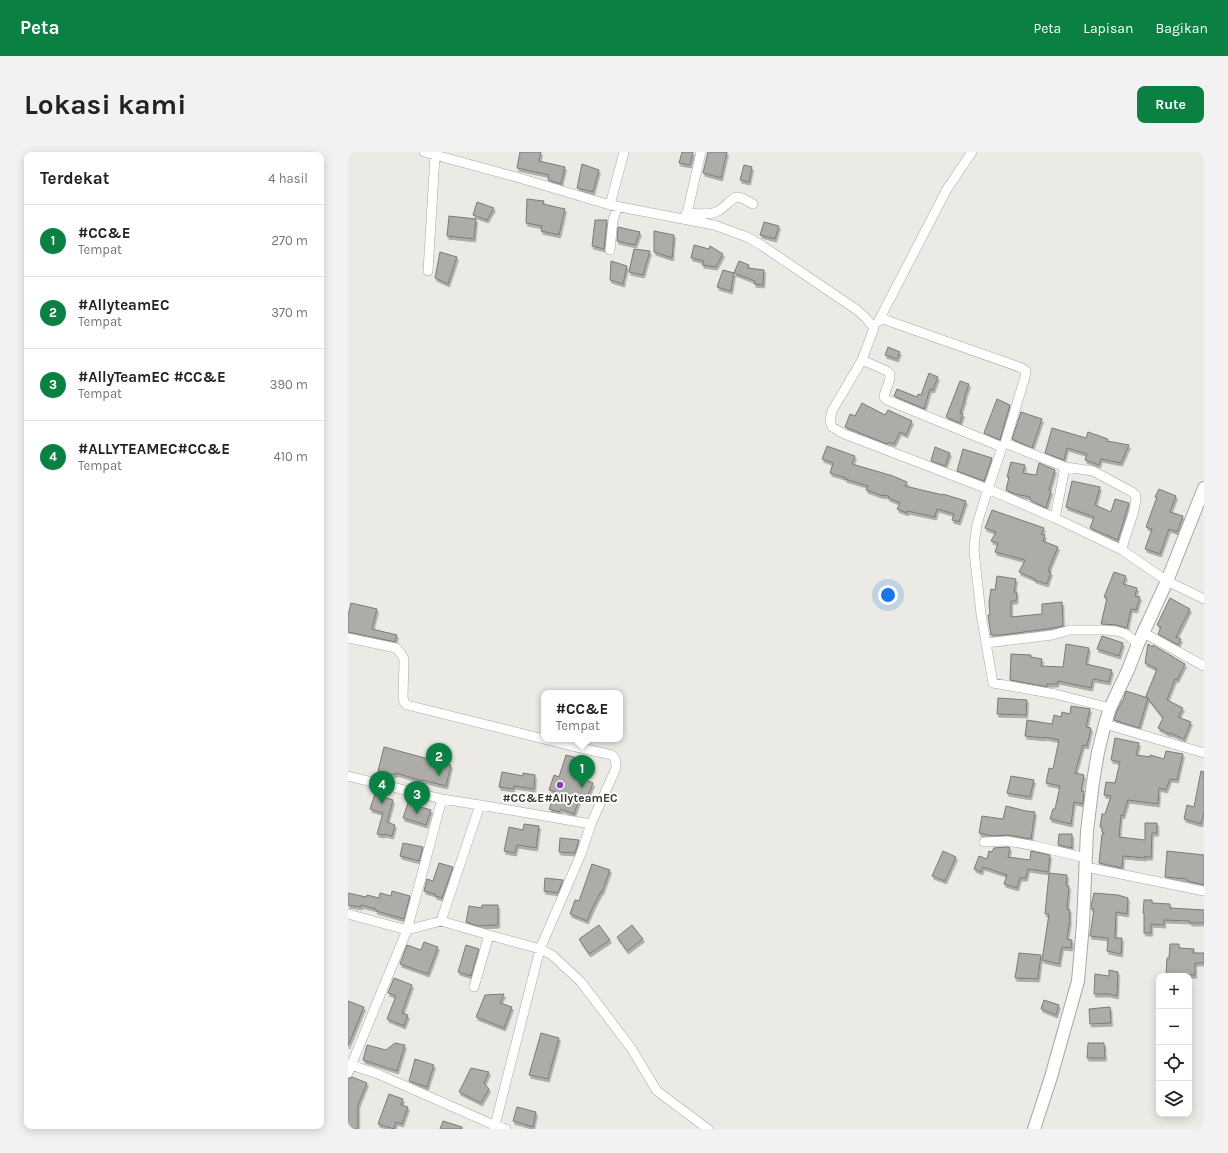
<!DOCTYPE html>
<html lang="id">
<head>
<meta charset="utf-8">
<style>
  body { margin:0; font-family:Karla,sans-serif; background:#f2f2f2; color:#222 }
  .controls { position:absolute; right:12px; bottom:12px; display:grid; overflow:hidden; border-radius:8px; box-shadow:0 2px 10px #0003 }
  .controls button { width:36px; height:36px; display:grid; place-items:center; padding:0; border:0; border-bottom:1px solid #e0e0e0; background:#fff; color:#222; font:20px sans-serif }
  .you { position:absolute; left:540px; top:443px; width:14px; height:14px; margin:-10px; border:3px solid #fff; border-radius:50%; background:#1a73e8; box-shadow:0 0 0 6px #1a73e833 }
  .badge { display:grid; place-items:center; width:26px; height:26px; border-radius:50%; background:#0b8043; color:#fff; font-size:13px; font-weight:700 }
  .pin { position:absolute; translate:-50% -33px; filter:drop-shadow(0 1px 2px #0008) }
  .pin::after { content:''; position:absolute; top:21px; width:14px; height:12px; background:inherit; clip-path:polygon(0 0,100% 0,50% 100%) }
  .popup { position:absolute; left:193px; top:538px; width:82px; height:52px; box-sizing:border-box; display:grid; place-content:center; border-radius:8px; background:#fff; filter:drop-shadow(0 1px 3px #0005); font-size:13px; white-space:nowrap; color:#767676 }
  .popup b { font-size:15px; color:#222 }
  .popup::after { content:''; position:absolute; left:50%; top:100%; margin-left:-8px; border:8px solid transparent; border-top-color:#fff }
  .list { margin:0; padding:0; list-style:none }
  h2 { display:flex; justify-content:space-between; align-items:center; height:52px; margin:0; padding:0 16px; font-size:17px }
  h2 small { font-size:13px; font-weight:400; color:#767676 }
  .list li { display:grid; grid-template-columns:26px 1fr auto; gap:12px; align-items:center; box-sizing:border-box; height:72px; padding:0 16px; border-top:1px solid #e0e0e0 }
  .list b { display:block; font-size:15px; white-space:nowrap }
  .list p { margin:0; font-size:13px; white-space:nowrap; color:#767676 }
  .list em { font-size:13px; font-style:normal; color:#767676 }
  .icon { flex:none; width:22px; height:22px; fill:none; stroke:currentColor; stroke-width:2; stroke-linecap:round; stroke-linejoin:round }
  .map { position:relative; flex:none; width:856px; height:977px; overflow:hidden; border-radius:8px }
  header { display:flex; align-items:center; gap:24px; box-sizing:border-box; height:56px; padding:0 20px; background:#0b8043; color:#fff }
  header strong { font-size:19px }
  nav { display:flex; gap:22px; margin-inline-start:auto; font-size:14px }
  .intro { display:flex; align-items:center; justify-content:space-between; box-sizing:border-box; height:96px; padding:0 24px }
  h1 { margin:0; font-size:28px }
  .button { padding:10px 18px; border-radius:8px; background:#0b8043; color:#fff; font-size:14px; font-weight:700 }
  main { display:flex; gap:24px; padding:0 24px }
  aside { flex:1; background:#fff; border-radius:8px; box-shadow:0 2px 10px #0003 }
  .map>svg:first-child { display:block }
</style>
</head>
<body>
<header>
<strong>Peta</strong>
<nav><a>Peta</a><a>Lapisan</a><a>Bagikan</a></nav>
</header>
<div class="intro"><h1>Lokasi kami</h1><a class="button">Rute</a></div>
<main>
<aside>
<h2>Terdekat<small>4 hasil</small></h2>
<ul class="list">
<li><span class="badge">1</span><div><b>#CC&amp;E</b><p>Tempat</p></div><em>270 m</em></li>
<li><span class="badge">2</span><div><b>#AllyteamEC</b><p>Tempat</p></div><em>370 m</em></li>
<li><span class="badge">3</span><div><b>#AllyTeamEC #CC&amp;E</b><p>Tempat</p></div><em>390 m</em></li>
<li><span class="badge">4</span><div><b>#ALLYTEAMEC#CC&amp;E</b><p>Tempat</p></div><em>410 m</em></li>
</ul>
</aside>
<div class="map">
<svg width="856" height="977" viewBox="0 0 856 977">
  <defs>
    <filter id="shadow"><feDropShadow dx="1.5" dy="3" stdDeviation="0" flood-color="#0004"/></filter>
  </defs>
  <rect width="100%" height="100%" fill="#ebeae5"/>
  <path fill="#adaca8" stroke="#7b7a76" filter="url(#shadow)" d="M172,0H193L191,9L217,15L213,32L200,28L201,23L169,16Z
    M334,0H345L342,13L331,11Z
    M360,0H379L373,26L355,21Z
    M234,12L251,18L245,40L229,36Z
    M396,13L404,15L401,30L392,28Z
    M179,47L196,49L195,52L217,57L211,83L193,79L194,74L178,71Z
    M129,50L146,56L139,68L125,63Z
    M101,64L128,67L126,87L99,84Z
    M247,68H259L256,97L244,94Z
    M416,70L431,74L427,87L412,83Z
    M270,75L292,80L287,93L269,89Z
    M306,79L326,83L324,106L306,100Z
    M346,93L361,97L362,94L375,102L368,115L354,113L356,109L343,106Z
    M286,97L302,99L295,123L281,120Z
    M92,100L109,105L100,132L87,126Z
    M263,109L279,114L275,132L262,128Z
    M391,109L401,113L400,116L416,118L415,133L406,132L407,129L386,121Z
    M375,118L386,121L383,139L369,135Z
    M540,195L552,200L549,207L537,203Z
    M581,221L590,225L585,238L582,237L576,257L546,244L549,237L569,245L570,242L573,243Z
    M612,229L621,232L616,247H617L612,261L615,262L612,271L598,265Z
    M649,247L662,253L652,288L636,281Z
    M514,251L537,263L540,258L564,269L558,283L552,280L546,292L541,290L539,292L497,275L502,262L507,264Z
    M673,260L694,267L684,296L664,287Z
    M704,276L738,286L740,280L760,287L759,289L781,293L773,311L753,307L751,313L737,308L739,302L719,296L716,308L697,301Z
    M479,294L507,304L504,312L545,324L559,330L557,334L595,343V342L618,349L611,370L604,368L606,362L589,357L587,365L559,359V361L549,357L552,351L540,346L541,344L532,343L518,338L520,334L497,327L498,326L482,321L485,311L474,307Z
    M587,295L602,301L597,314L583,309Z
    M615,297L644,306L636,329L609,319Z
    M663,310L677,313L675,321L688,323L691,311L707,318L701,338L703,339L698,356L682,348V345L667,342L658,338L661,325H659Z
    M724,329L752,335L747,353L763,360L767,347L781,351L770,388L742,376L746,365L718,355Z
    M811,337L828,344L822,360L835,364L829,380L821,377L812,402L797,397L804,377L798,375L806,353L809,345H807Z
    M644,358L696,376L693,382L697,383L695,389L710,395L700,419L703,420L699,432L686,428L687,427L671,420L677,408L647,400L650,391L643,389L648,380L637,376Z
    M766,420L778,424L775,432L789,436L787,444L792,445L788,458L783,457L779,476L769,473L753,472L759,446L756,445Z
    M649,424L668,427L666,440H669L668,449H663V465L694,462V452L714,450L715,474L705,476L654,483H643L640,463H642L641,451L643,437L647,438Z
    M822,446L842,457L828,485L833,487L830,493L810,482L813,475L809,473Z
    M3,451L29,457L24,477L49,483L47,490L0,480V464Z
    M754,484L775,491L771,504L749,497Z
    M718,492L741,496L738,512L764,518L761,530L745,527L743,536L710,529L709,532H699V535L662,528L663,502L683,503V505L694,507L693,514L715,515Z
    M800,492L805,495V493L837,512L829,528L827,527L819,548L835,556L830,565L843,570L836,587L822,581L821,582L810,576L815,566L798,544L809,517L797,511Z
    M778,539L800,546L791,576L766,568L769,559L774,549H775Z
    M650,546L679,548L678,563L649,562Z
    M723,554L742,557L738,575L743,576L739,594L735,593L727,621L736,623L733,639H736L735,652L726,650L723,672L702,667L705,657H707L712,634L698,631L701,616L705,617L711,588L697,585V586L677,584L679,568L704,572L706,563L713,565L714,560L722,562Z
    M767,586L791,591L788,603L802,605V603L816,607L818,599L835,602L829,628L822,627L818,638L811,636L810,652L780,648L775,664L773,663L771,685L797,688V671H809V681H804L803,705H798L797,704V706L775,704L774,716L751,711L754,682H756V681L754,680V675H752L754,662H757L763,644L756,643L758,630L767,631L772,610L763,608Z
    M36,595L103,613L98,634L74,628V629L48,621L47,623L30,619Z
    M218,603L230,606L225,623L245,631L238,648L232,645L226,662L213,657L211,660L201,657L208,640L201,638L206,623L211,625Z
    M853,619L856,620V661L853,672L836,667L839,653L846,655Z
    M154,620L175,624V621L187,623L186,637L166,634L165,637L151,635Z
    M663,624L686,628L682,645L659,641Z
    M27,642L45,648L39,670L47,673L44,684L36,682L35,683L29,682L35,661L22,657Z
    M60,651L83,658L78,673L55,666Z
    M658,654L678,659L687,660L683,687L660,683L645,684L631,681L634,664L655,667Z
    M176,672L191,674L188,696L169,693L167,701L156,699L161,675L175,678Z
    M711,682H724V696L710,693Z
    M212,686L231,688L227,701L211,700Z
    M55,691L75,695L71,709L52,704Z
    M659,695L662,696L660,705L682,708L683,699L702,703L700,720L680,717L678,726H672L669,736L656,732L659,723L635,715L633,720L626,717L631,704L639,707L641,699L644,700L646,696Z
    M595,699L608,705L597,729L584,724Z
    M819,699L856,703V733L839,729V727L817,725Z
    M91,711L105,715L94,746L87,744V742L76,739L79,727L85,729Z
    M244,712L262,718L254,740H253L245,755L239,769L222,762L227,748L231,749Z
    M701,721L719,723L718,734H721L719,757L722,758L721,767H722L719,787L724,788L723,796L714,795L711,812L694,808L701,762H697Z
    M197,726L215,728L210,741L196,739Z
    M44,739L62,744L56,767L28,759V757L13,753V755L0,753V741L18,745L19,743L31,746L32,741L43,744Z
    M746,741L770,743L780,746L779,762L768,760L767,786H774L773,802L759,799L760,786L742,784L746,757H743V754Z
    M796,748H804V751L822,752V756L856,758V771H842V769L816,768V773L803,772V781H796V761H795Z
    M134,753H150V773L130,774L118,770L121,754L134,756Z
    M251,773L262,788L241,802L231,787Z
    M284,773L295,787L279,799L269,785Z
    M76,790L90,795L80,822L52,812L59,793L73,798Z
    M822,792H831V796L846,797L845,801H856V811H847V823L818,824L819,806H821Z
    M118,793L131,797L123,824L110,820Z
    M671,801L693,803L690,827L667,826Z
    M761,818L770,820L769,844L761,842H746L747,822L761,824Z
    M46,826L64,833L54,861L60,863L56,874L39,867L48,844L40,841Z
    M156,842L152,851L164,855L156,876L128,865L137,843Z
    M696,848L711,853L708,863L693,857Z
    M0,849L16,855L0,894Z
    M762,855L763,871L742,872L741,857Z
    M193,881L211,886L200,927L181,923Z
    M47,891L57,893L49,919L15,908L19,893L38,898Z
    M740,891H756L757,906H739Z
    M67,907L86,913L79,935L61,929Z
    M123,916L141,920L136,931L141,937L133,951L111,940Z
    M4,925L19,931L10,953V977H0V927Z
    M41,942L55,947L53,953L60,955L54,972L48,970L46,977L30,972Z
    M169,955L188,960L185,975L165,969Z
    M95,969L114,975V977H92Z"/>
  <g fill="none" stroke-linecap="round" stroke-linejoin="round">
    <defs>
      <path id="street" d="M76,0L168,25L262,53L366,73L399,85L413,93L509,158L518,166L526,176L514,208L484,259L482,268L484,275L494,281L640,337L707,366L774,398L819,429L856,447
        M262,53L276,0
        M338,61C348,61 361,64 370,59C377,55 381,49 388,45L394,46L405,52
        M338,66L353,0
        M262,98L265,68L270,54
        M80,119L87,4
        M532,166L674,216L678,219L677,225L657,291L654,295L640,337L629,372L627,386L626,399L633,462L638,491L704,483L722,478H756L768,479L778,482L790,492
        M530,170L599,37L624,0
        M514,208L539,219L542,222C543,230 537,237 536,245L539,248L654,295
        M657,291L717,315L745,319L784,340L788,344C788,362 777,380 774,398
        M707,366L717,315
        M796,481L856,514
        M0,486L48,496C52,500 55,503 56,508L55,545L56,550L59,553L224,594L264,603C268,607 268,610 268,616L243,672L233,702L192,797L146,977
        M638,491L645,531L707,542L762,556
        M757,572L856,601
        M0,624L94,647L132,653
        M636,690L659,689L688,694L738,706
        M738,715L856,739
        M0,762L59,778L93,769L141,783L192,797L204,803L233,830L283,896L309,939L360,977
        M93,769L132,653L243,672
        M126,835L141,783
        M0,912L30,922L146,973L158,977
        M0,921L59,778L94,647"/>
      <path id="secondary" d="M686,977L703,925L730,829L735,772L739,679L745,630L750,600L757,572L762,556L780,518L790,492L819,429L856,336"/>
    </defs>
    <use href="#street" stroke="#a7a7a2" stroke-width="10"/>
    <use href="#secondary" stroke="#a7a7a2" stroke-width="14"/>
    <use href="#street" stroke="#fff" stroke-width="9"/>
    <use href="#secondary" stroke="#fff" stroke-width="12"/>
  </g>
  <circle fill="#8440b4" stroke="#fff" stroke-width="1.5" cx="212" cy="633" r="4"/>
  <g text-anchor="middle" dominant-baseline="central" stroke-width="3.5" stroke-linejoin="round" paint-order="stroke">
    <g font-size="12" font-weight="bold" fill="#373634" stroke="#fff">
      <text x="212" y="646">#CC&amp;E#AllyteamEC</text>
    </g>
  </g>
</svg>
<div class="controls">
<button>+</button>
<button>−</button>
<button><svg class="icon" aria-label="locate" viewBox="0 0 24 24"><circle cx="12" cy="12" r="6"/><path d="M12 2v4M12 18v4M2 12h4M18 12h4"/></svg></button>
<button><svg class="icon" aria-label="layers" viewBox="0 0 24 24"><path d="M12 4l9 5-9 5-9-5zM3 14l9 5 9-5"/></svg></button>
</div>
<div class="you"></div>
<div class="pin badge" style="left:234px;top:636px">1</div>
<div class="popup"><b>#CC&amp;E</b>Tempat</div>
<div class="pin badge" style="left:91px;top:624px">2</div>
<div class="pin badge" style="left:69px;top:662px">3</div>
<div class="pin badge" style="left:34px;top:652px">4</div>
</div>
</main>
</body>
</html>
